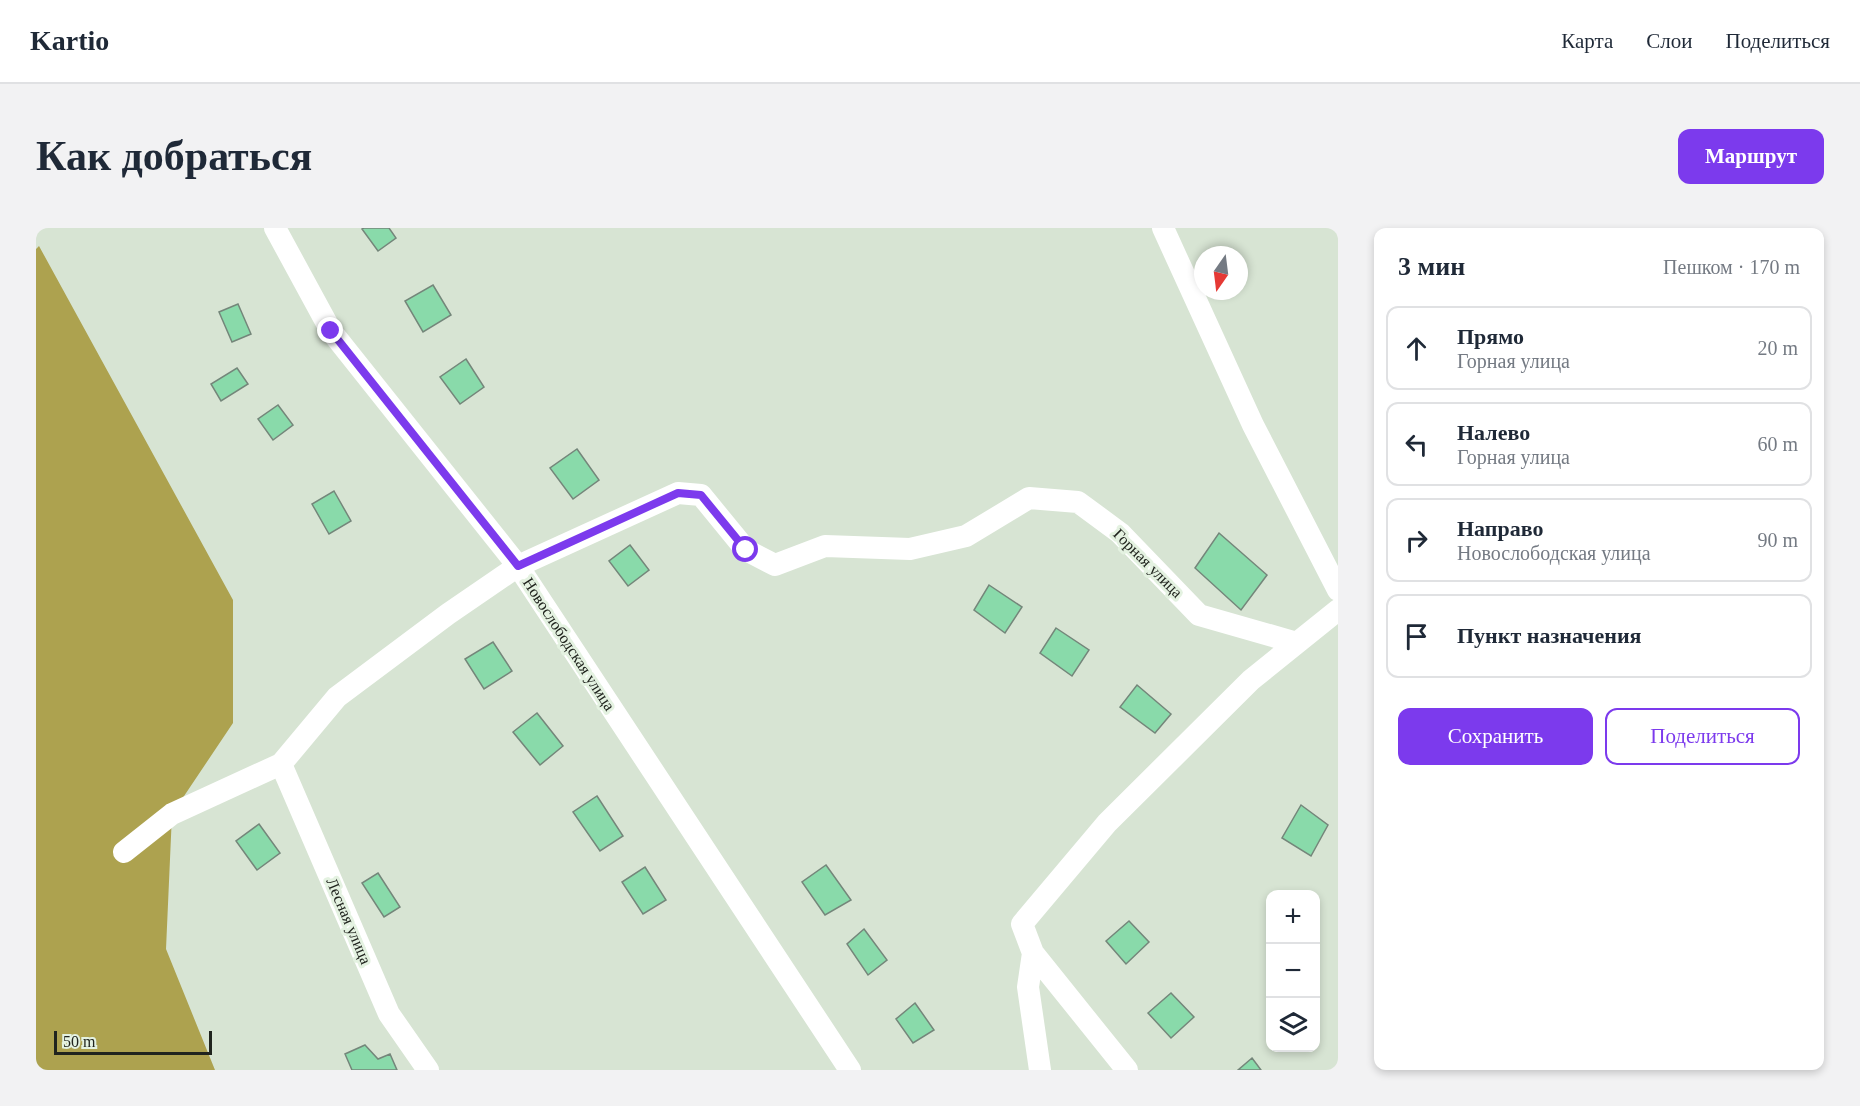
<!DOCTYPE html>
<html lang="ru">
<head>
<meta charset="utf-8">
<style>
  body { margin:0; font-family:"Times New Roman",serif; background:#f2f2f3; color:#1f2937 }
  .controls { position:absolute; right:18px; bottom:18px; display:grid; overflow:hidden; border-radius:12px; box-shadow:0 3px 9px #0003 }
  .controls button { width:54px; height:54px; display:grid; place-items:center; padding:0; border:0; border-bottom:2px solid #e0e1e3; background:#fff; color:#1f2937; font:30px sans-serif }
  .compass { position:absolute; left:1158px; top:18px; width:54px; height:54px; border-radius:50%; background:#fff; box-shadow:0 3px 9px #0003; rotate:194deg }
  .scale { position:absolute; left:18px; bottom:15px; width:158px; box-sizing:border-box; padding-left:6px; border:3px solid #20241e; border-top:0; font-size:16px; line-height:21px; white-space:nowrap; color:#20241e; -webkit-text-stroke:4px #e4f2e1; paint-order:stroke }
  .stop { position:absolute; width:18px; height:18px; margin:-14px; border:4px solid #7c3aed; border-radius:50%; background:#fff }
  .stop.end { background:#7c3aed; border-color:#fff; box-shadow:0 2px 6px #0008 }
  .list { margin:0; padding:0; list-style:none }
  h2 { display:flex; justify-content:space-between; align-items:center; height:78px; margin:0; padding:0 24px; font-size:26px }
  h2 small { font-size:20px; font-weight:400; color:#747a83 }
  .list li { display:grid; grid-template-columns:39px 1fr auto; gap:18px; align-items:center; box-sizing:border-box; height:84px; margin:0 12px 12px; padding:0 12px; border:2px solid #e0e1e3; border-radius:12px }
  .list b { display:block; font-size:22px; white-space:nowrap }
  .list p { margin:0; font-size:20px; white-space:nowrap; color:#747a83 }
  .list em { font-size:20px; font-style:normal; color:#747a83 }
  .actions { display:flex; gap:12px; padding:18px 24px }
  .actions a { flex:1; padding:14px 0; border:2px solid #7c3aed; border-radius:12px; text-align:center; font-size:21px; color:#7c3aed }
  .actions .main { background:#7c3aed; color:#fff }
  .icon { flex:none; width:33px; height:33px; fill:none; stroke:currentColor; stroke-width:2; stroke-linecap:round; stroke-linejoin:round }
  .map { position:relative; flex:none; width:1302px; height:842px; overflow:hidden; border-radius:12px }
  header { display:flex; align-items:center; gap:36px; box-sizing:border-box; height:84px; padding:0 30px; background:#fff; border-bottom:2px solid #e0e1e3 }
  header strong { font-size:28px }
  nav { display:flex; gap:33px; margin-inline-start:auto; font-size:21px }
  .intro { display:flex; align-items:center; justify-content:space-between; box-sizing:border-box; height:144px; padding:0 36px }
  h1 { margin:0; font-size:42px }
  .button { padding:15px 27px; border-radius:12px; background:#7c3aed; color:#fff; font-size:21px; font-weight:700 }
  main { display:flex; gap:36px; padding:0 36px }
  aside { flex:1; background:#fff; border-radius:12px; box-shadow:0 3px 9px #0003 }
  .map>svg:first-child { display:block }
</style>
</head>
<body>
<header>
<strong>Kartio</strong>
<nav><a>Карта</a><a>Слои</a><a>Поделиться</a></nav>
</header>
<div class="intro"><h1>Как добраться</h1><a class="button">Маршрут</a></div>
<main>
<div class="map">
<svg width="1302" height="842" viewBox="0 0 1302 842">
  <rect width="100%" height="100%" fill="#d7e4d3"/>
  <path fill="#ada24f" d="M3,18L197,372V495L136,586L130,721L179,842H0V21Z"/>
  <path fill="#89daaa" stroke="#74867a" stroke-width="1.5" d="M328,0H353L360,10L342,23L326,1Z
    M397,57L415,87L387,104L369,73Z
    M202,76L215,106L196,114L183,84Z
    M430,131L448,159L424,176L404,149Z
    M201,140L212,156L185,173L175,156Z
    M242,177L257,197L237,212L222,191Z
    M541,221L563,252L537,271L514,240Z
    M298,263L315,293L293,306L276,276Z
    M1183,305L1231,347L1205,382L1159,340Z
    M594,317L613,342L592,358L573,333Z
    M953,357L986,379L969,405L938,382Z
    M1020,400L1053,422L1036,448L1004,425Z
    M457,414L476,443L448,461L429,431Z
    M1101,457L1135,486L1119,505L1084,479Z
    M501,485L527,518L504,537L477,504Z
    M561,568L587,608L564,623L537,584Z
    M1265,577L1292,597L1275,628L1246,610Z
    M223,596L244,625L221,642L200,613Z
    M790,637L815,672L789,687L766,654Z
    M609,639L630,672L607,686L586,654Z
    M342,645L364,679L348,689L326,655Z
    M1093,693L1113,714L1090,736L1070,713Z
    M828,701L851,732L832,747L811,716Z
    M1135,765L1158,789L1135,810L1112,785Z
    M879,775L898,802L877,815L860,791Z
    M329,817L342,831L354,826L361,842H316L309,826Z
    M1216,830L1225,842H1202Z"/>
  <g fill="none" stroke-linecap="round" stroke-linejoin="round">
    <path stroke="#fff" stroke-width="22" d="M239,0L295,103L482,338L814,842
      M1127,0L1217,197L1302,362
      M245,536L353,786L392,842
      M88,624L136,586L245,536L301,469L412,386L482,338L642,265L665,267L710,322L739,337L789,318L874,321L930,308L993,270L1042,274L1084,305L1163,387L1261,415
      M997,725L992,759L1004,842
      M1091,842L997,725L986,696L1071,595L1215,452L1302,382"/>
  </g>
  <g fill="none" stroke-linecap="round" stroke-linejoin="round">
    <path stroke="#7c3aed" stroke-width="8" d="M295,103L482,338L642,265L665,267L710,322"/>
  </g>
  <g text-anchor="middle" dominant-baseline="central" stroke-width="6" stroke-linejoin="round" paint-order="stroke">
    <g font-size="16" fill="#20241e" stroke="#e4f2e1">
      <text transform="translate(1112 335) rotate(45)">Горная улица</text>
      <text transform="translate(533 416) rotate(57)">Новослободская улица</text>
      <text transform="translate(313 693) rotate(67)">Лесная улица</text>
    </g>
  </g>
</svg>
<div class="controls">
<button>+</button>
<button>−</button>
<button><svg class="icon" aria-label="layers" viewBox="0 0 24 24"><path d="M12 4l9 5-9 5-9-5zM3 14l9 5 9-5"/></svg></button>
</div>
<svg class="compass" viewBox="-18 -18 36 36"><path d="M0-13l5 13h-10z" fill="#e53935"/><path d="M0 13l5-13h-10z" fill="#747a83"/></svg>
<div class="scale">50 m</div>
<div class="stop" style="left:710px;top:322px"></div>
<div class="stop end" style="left:295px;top:103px"></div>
</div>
<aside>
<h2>3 мин<small>Пешком · 170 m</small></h2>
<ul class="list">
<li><svg class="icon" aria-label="ahead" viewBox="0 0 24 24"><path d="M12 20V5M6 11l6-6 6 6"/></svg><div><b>Прямо</b><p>Горная улица</p></div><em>20 m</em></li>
<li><svg class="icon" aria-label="left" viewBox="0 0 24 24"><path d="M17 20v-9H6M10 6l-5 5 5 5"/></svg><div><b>Налево</b><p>Горная улица</p></div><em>60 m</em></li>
<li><svg class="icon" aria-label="right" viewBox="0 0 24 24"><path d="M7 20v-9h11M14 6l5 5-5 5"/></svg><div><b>Направо</b><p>Новослободская улица</p></div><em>90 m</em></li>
<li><svg class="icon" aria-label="arrive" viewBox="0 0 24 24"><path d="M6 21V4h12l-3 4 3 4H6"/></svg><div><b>Пункт назначения</b></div></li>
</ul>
<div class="actions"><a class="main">Сохранить</a><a>Поделиться</a></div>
</aside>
</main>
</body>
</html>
